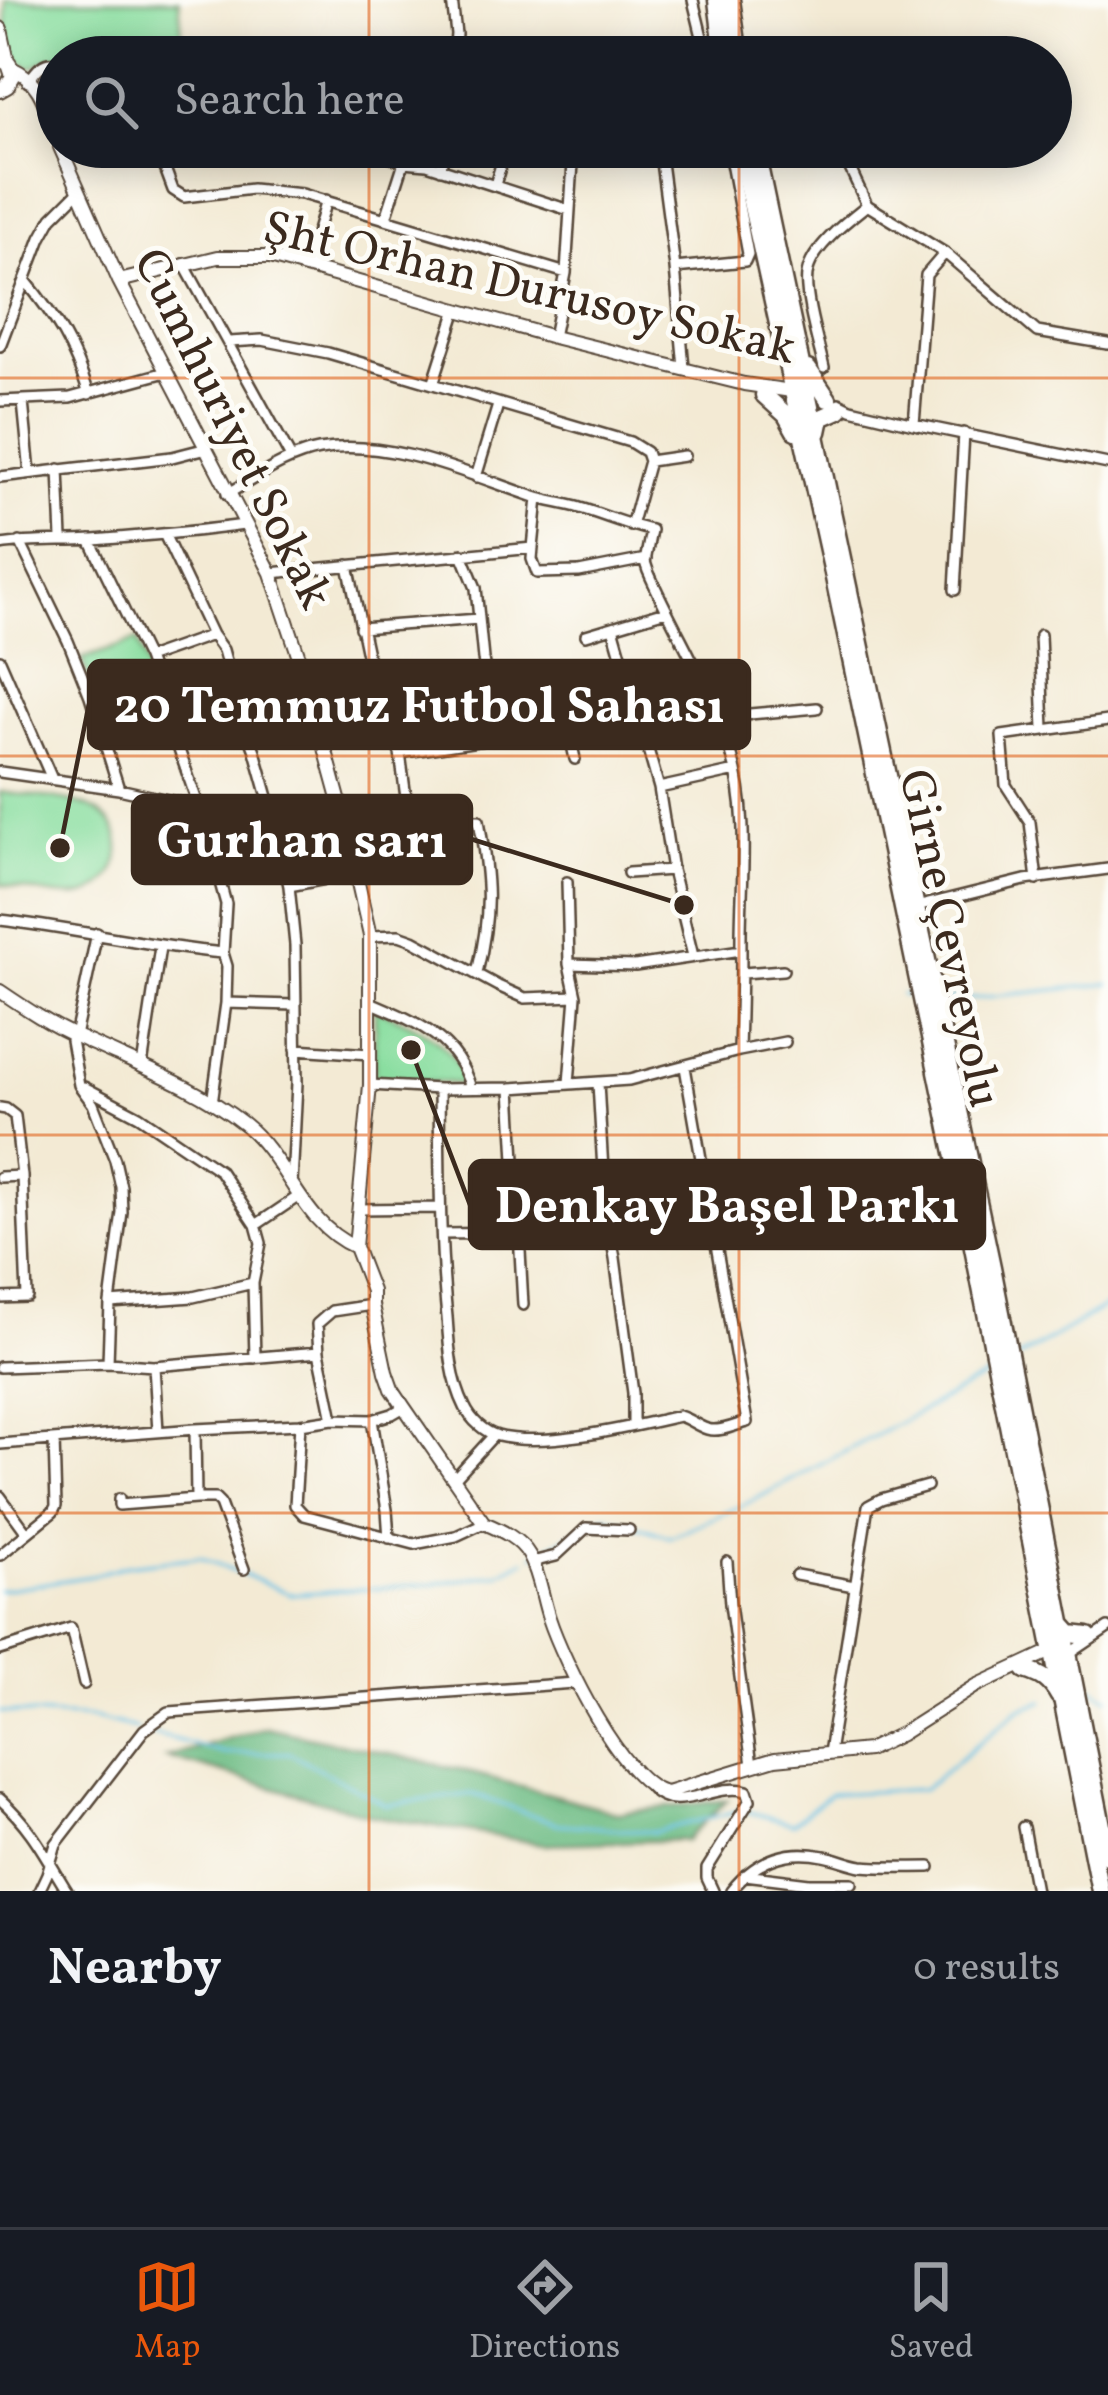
<!DOCTYPE html>
<html lang="en">
<head>
<meta charset="utf-8">
<style>
  body { margin:0; font-family:Vollkorn,serif; background:#242831; color:#f1f3f6 }
  .list { margin:0; padding:0; list-style:none }
  h2 { display:flex; justify-content:space-between; align-items:center; height:156px; margin:0; padding:0 48px; font-size:51px }
  h2 small { font-size:39px; font-weight:400; color:#9ea1a6 }
  .icon { flex:none; width:66px; height:66px; fill:none; stroke:currentColor; stroke-width:2; stroke-linecap:round; stroke-linejoin:round }
  .map { position:relative; flex:none; width:1108px; height:1891px; overflow:hidden }
  .search { position:absolute; background:#171b24; box-shadow:0 6px 30px #0003; left:36px; right:36px; top:36px; height:132px; display:flex; align-items:center; gap:30px; box-sizing:border-box; padding:0 42px; border-radius:66px; color:#9ea1a6; font-size:45px }
  .sheet { height:336px; background:#171b24 }
  nav { display:flex; justify-content:space-around; align-items:center; box-sizing:border-box; height:168px; border-top:3px solid #363941; background:#171b24; font-size:33px; color:#9ea1a6 }
  nav a { display:grid; justify-items:center; gap:6px }
  nav .on { color:#ea580c }
  .map>svg:first-child { display:block }
</style>
</head>
<body>
<div class="map">
<svg width="1108" height="1891" viewBox="0 0 1108 1891">
  <rect width="100%" height="100%" fill="#fdfcf7"/>
  <filter id="ink" filterUnits="userSpaceOnUse"><feTurbulence type="fractalNoise" baseFrequency=".00833" numOctaves="2"/><feDisplacementMap in="SourceGraphic" scale="24" xChannelSelector="R" yChannelSelector="G"/><feConvolveMatrix kernelMatrix="1 2 1 2 8 2 1 2 1" color-interpolation-filters="sRGB"/></filter>
  <filter id="wash" filterUnits="userSpaceOnUse"><feTurbulence type="fractalNoise" baseFrequency=".004" numOctaves="4" result="noise"/><feDisplacementMap in="SourceGraphic" scale="48" xChannelSelector="R" yChannelSelector="G"/><feGaussianBlur stdDeviation="2.7" result="paint"/><feColorMatrix in="noise" values="0 0 0 0 0 0 0 0 0 0 0 0 0 0 0 0 0 1.4 0 .05"/><feComposite in="paint" operator="in"/></filter>
  <g filter="url(#wash)">
    <rect width="100%" height="100%" fill="#f3ead4"/>
    <path fill="#8adea0" stroke="#62845f" stroke-width="3" d="M5,0H179L184,57H57V61L50,58L32,68L13,58L8,43Z
      M137,640L153,684L99,704L82,659Z
      M0,792C27,796 69,797 93,809C133,827 125,884 84,895C62,900 23,888 0,884Z
      M375,1008C411,1023 456,1041 464,1084L374,1078Z"/>
    <path fill="#6fbd86" stroke="#557452" stroke-width="3" d="M266,1727L457,1769L619,1813L727,1800L686,1840L543,1844L374,1816L166,1757Z"/>
    <g fill="none" stroke-linecap="round" stroke-linejoin="round">
      <path stroke="#68c2e6" stroke-width="3" d="M901,995L915,996
        M943,998L968,999L1108,984
        M1017,1359L1108,1305
        M591,1524L606,1516L670,1537L754,1500L993,1373
        M533,1555L577,1531
        M0,1590L85,1577L128,1565L200,1557L291,1594L431,1584L498,1574L525,1560
        M1084,1689L1091,1686L1108,1697
        M0,1712L93,1718L137,1729
        M150,1733L225,1753H290L386,1805L472,1794L558,1824L654,1832L737,1811
        M746,1811L792,1824L830,1794L924,1789L1019,1709L1044,1701"/>
    </g>
  </g>
  <g filter="url(#ink)">
    <g fill="none" stroke-linecap="round" stroke-linejoin="round">
      <defs>
        <path id="street" d="M452,0L456,34L454,57
          M693,0L707,57
          M28,82C35,72 43,59 57,64
          M157,147L173,190L184,197L252,189L302,194L566,273
          M364,147L404,162L427,164L569,210
          M659,147L675,268L684,368
          M840,147L867,205L945,253L1037,332L1108,344
          M441,169L444,147
          M495,185L506,147
          M386,218L404,162
          M184,264L291,458
          M307,266L326,200
          M675,268L745,261L748,254L728,147
          M25,280C57,319 73,345 89,394
          M553,337L566,273L574,147
          M229,342L262,340L328,353L630,442L646,452L649,461L684,456
          M0,346L41,238L52,218L78,192
          M824,368C819,346 804,296 807,275C810,249 848,220 867,205
          M433,384L457,309
          M0,401L70,398L166,372
          M23,402L30,473
          M839,403L851,409L914,424L1108,464
          M914,424L926,275L945,253
          M59,469L62,539
          M0,477L172,457L207,448
          M476,477L498,405
          M227,494C256,478 286,456 319,450C388,437 470,475 535,497C549,502 565,503 580,508C604,515 626,525 651,530L645,562L648,571C675,633 713,690 732,756C751,818 740,885 741,949C741,983 740,1017 739,1051
          M631,526L649,461
          M165,536L212,635L223,650L240,711L255,751L277,829L289,886L295,945L297,1083L292,1184
          M90,540L147,658L199,807L226,904L223,953L227,966L226,1003L212,1103
          M20,542L68,641L90,696L119,789
          M0,545C32,540 63,542 94,540C144,536 194,532 244,525
          M533,548L532,559L537,573L579,572L646,559
          M462,554L476,588L483,659L497,738
          M348,565L377,702L400,753L409,820H479C489,881 492,911 477,973
          M271,573L533,548L538,498
          M955,590L964,433
          M613,627L659,788L672,870L693,956
          M360,628L479,619
          M586,635L666,611
          M1040,635L1044,729
          M147,658L212,635
          M0,660L52,779
          M236,691L306,678
          M562,699L575,759
          M723,726L750,714L817,708
          M400,753L497,738L567,723
          M0,772L119,789L199,807
          M659,788L736,771
          M212,847L277,829
          M628,873L672,870
          M1037,880L1030,822L1006,785L1002,736L1108,721
          M567,882L569,964L576,996L569,1083
          M289,886L357,873
          M916,907L1025,880L1108,869
          M0,920C75,929 148,946 223,953
          M97,933L75,1036L71,1040L79,1085L93,1104L115,1160L121,1187L122,1212L110,1303L108,1363
          M370,936L399,935L413,940L498,986L525,998L576,996
          M569,964L635,966L741,950
          M742,973L783,970
          M370,1002C416,1022 455,1036 471,1088
          M226,1003L294,1005
          M296,1049L370,1054
          M142,1066L160,947
          M598,1083L605,1206L615,1258L633,1393V1426
          M370,1085L439,1089L511,1088L629,1080L739,1051L785,1042
          M84,1087L139,1116L220,1171L256,1225
          M511,1088L523,1305
          M439,1089C440,1165 439,1241 447,1317C449,1347 451,1379 465,1407C471,1420 484,1432 498,1436C545,1448 631,1427 679,1416C690,1419 697,1426 707,1429C719,1433 735,1425 747,1422L685,1067
          M0,1108L6,1109L15,1116L22,1176L27,1297L0,1298
          M0,1177L22,1176
          M358,1209L439,1208
          M519,1213L605,1206
          M442,1234L519,1233
          M110,1303L193,1297L253,1283
          M255,1358L253,1283L261,1243L256,1225L299,1196
          M154,1366L158,1431
          M0,1367L108,1363L154,1366L319,1352
          M333,1419L319,1352L317,1324L332,1311L372,1305
          M372,1420L387,1510L389,1538
          M300,1424L295,1505L304,1515L414,1544L456,1536L484,1523
          M0,1444L195,1429L300,1424L333,1419L372,1420L392,1414L404,1407
          M453,1480L494,1435
          M0,1496L27,1533
          M119,1499V1505L196,1499L195,1429
          M196,1499H215L220,1504L244,1569
          M0,1555L53,1512L56,1506L54,1440
          M532,1562L556,1556L586,1528L629,1530
          M727,1562L730,1604L752,1765
          M796,1575L854,1586
          M0,1650L71,1628L84,1684
          M1068,1655L1108,1628
          M829,1753L868,1506L881,1499L927,1486
          M650,1787C676,1817 715,1781 747,1791L750,1800L707,1869V1878L713,1891
          M0,1799C33,1829 44,1854 67,1891
          M1023,1827L1035,1891
          M745,1875L809,1883H852
          M39,1891L47,1874L56,1844L144,1730L169,1712L575,1683
          M731,1891C755,1861 786,1848 824,1856C837,1858 849,1864 862,1866C884,1868 907,1867 930,1867"/>
        <path id="secondary" d="M12,68C42,81 46,109 57,138
          M60,147L119,281L271,573L306,678L339,799L370,936V1085L355,1247L372,1291V1305L386,1372L392,1389L404,1407L484,1523C501,1530 520,1539 529,1555C540,1575 542,1597 549,1618C562,1658 624,1787 667,1792L775,1759L868,1750L901,1734L976,1686L1060,1647
          M119,281L218,257H270L553,337L744,384L798,392
          M0,991C25,1008 52,1026 80,1038C135,1064 196,1086 244,1124C288,1159 300,1223 355,1247"/>
        <path id="primary" d="M0,29L7,62
          M0,59L9,64L13,76L7,86L0,90"/>
        <path id="highway" d="M717,0L724,57
          M731,0L739,57
          M739,147L833,573L961,1186L1100,1891
          M755,147L992,1267L1108,1856
          M808,369L828,399
          M764,395L786,415L795,431
          M818,432L821,418L839,410
          M1063,1625L1071,1634L1088,1636
          M1025,1670C1042,1675 1050,1680 1059,1696"/>
      </defs>
      <use href="#street" stroke="#574739" stroke-width="14"/>
      <use href="#secondary" stroke="#574739" stroke-width="16"/>
      <use href="#primary" stroke="#574739" stroke-width="18"/>
      <use href="#highway" stroke="#574739" stroke-width="21"/>
      <use href="#street" stroke="#fff" stroke-width="9"/>
      <use href="#secondary" stroke="#fff" stroke-width="12"/>
      <use href="#primary" stroke="#fff" stroke-width="14"/>
      <use href="#highway" stroke="#fff" stroke-width="16"/>
    </g>
  </g>
  <path fill="none" stroke="#df570d" stroke-width="3" stroke-opacity="0.55" d="M369,0V57M739,0V57M369,147V1891M739,147V1891M0,378H1108M0,756H1108M0,1135H1108M0,1513H1108"/>
  <g text-anchor="middle" dominant-baseline="central" stroke-width="10" stroke-linejoin="round" paint-order="stroke">
    <g font-size="48" fill="#3b2a1e" stroke="#fdfcf7">
      <text transform="translate(529 290) rotate(13)">Şht Orhan Durusoy Sokak</text>
      <text transform="translate(231 430) rotate(64)">Cumhuriyet Sokak</text>
      <text transform="translate(948 939) rotate(78)">Girne Çevreyolu</text>
    </g>
  </g>
  <path fill="none" stroke="#3b2a1e" stroke-width="4.5" d="M60 848L89 704M684 905L471 839M411 1050L470 1205"/>
  <g fill="#3b2a1e" stroke="#fdfcf7" stroke-width="4.5">
    <circle cx="60" cy="848" r="12"/>
    <circle cx="684" cy="905" r="12"/>
    <circle cx="411" cy="1050" r="12"/>
  </g>
  <g fill="#3b2a1e" stroke="#3b2a1e" stroke-width="4.5">
    <rect x="89" y="661" width="660" height="87" rx="12"/>
    <rect x="133" y="796" width="338" height="87" rx="12"/>
    <rect x="470" y="1161" width="514" height="87" rx="12"/>
  </g>
  <g font-size="51" text-anchor="middle" font-weight="bold" fill="#fff">
    <text x="419" y="722">20 Temmuz Futbol Sahası</text>
    <text x="302" y="857">Gurhan sarı</text>
    <text x="727" y="1222">Denkay Başel Parkı</text>
  </g>
</svg>
<div class="search"><svg class="icon" aria-label="search" viewBox="0 0 24 24"><circle cx="10" cy="10" r="6"/><path d="M15 15l6 6"/></svg>Search here</div>
</div>
<section class="sheet">
<h2>Nearby<small>0 results</small></h2>
<ul class="list">
</ul>
</section>
<nav>
<a class="on"><svg class="icon" aria-label="map" viewBox="0 0 24 24"><path d="M3 6l6-2 6 2 6-2v14l-6 2-6-2-6 2zM9 4v14M15 6v14"/></svg>Map</a>
<a><svg class="icon" aria-label="directions" viewBox="0 0 24 24"><path d="M12 3l9 9-9 9-9-9zM9 14v-3h6M13 9l2 2-2 2"/></svg>Directions</a>
<a><svg class="icon" aria-label="saved" viewBox="0 0 24 24"><path d="M7 4h10v16l-5-4-5 4z"/></svg>Saved</a>
</nav>
</body>
</html>
